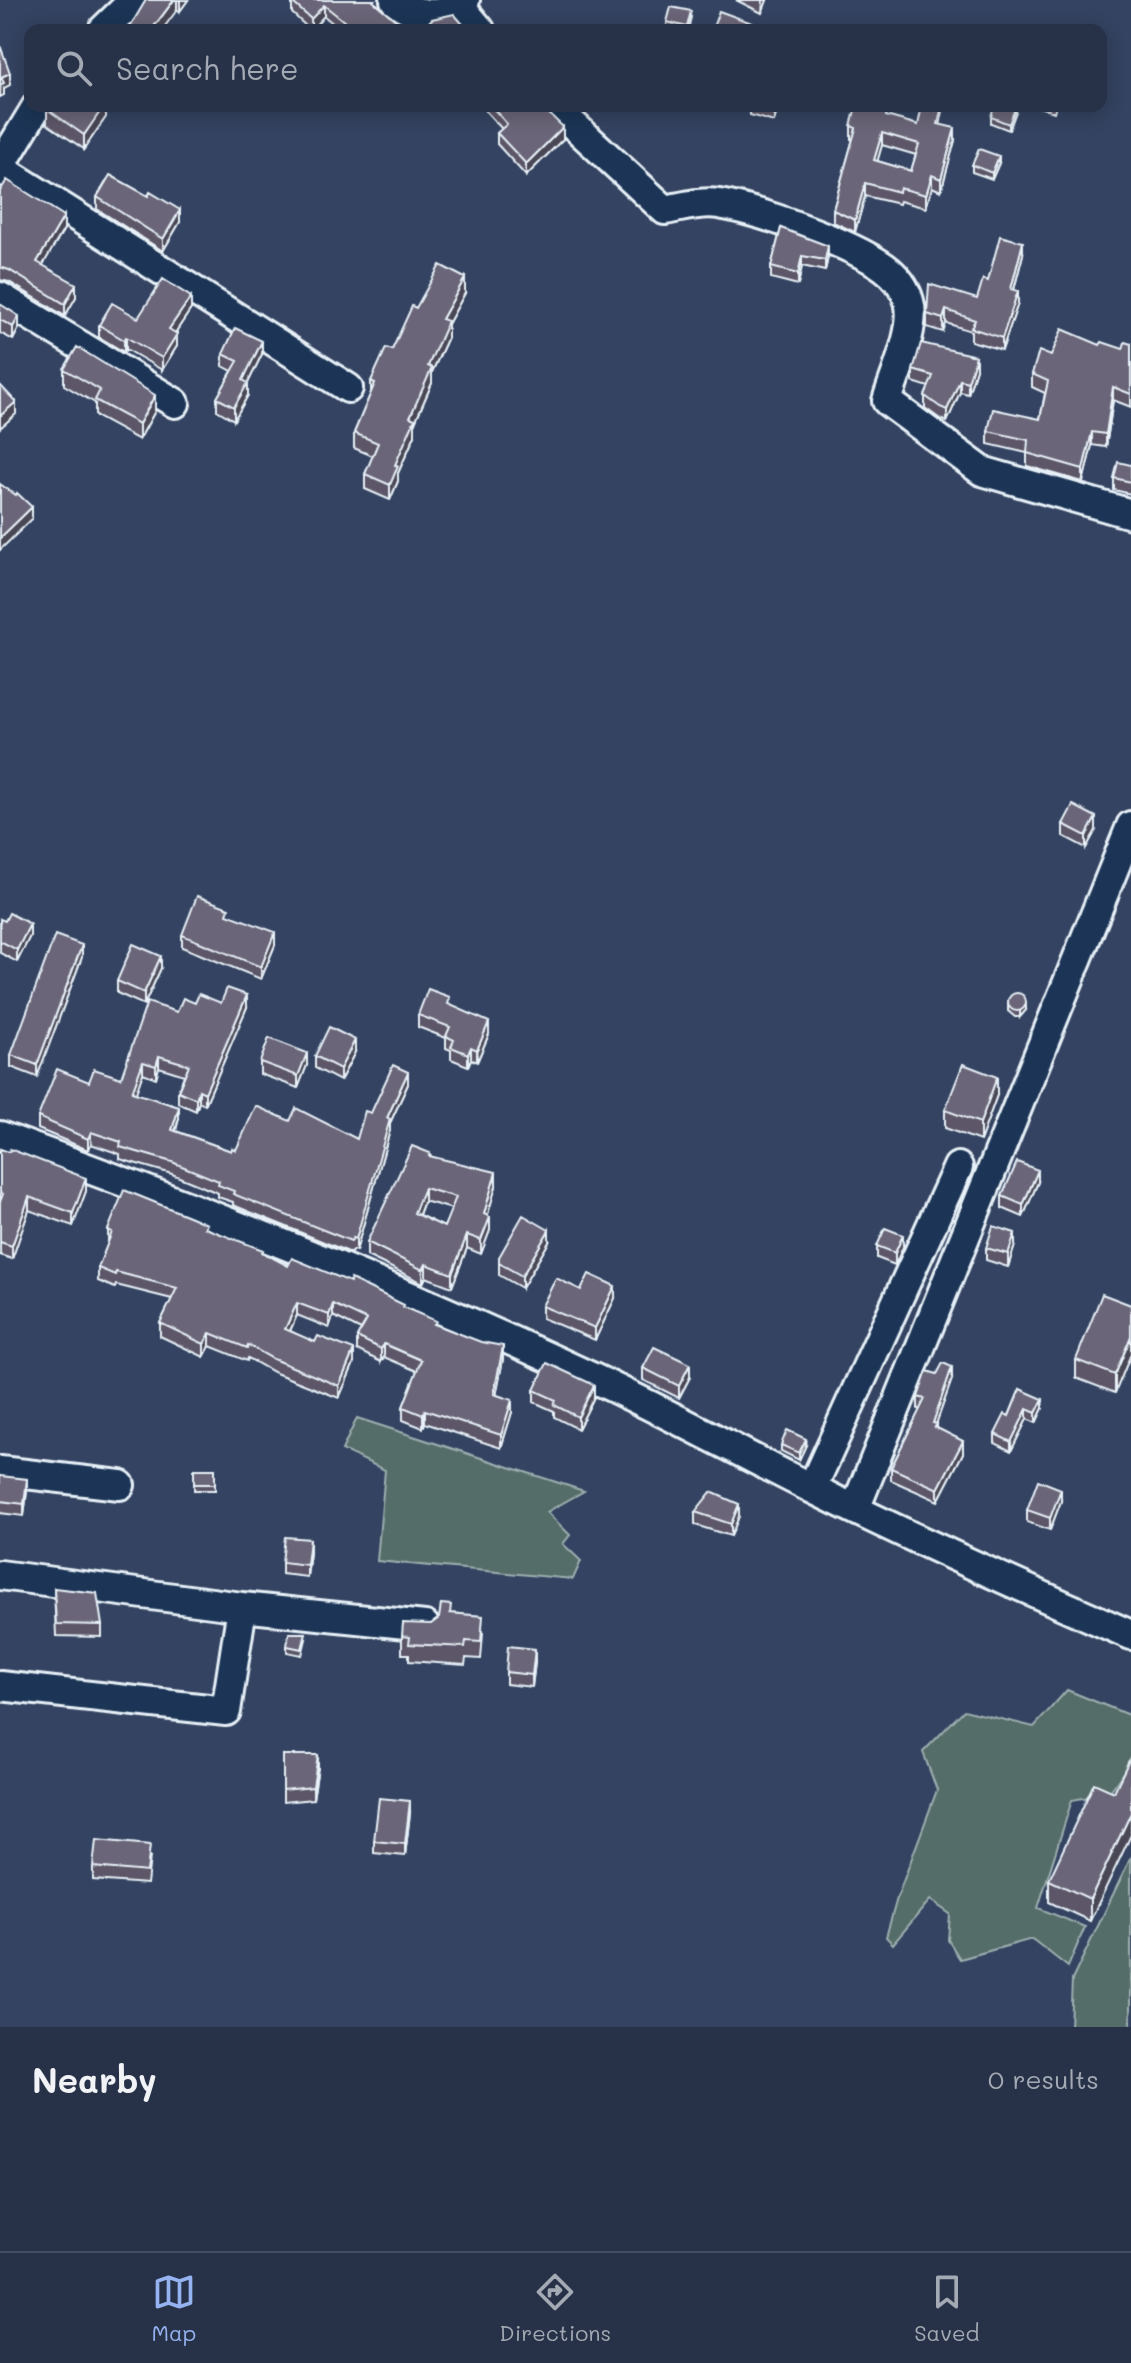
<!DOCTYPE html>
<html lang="en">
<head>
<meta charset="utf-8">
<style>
  body { margin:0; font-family:Mali,sans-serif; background:#2f3a50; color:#f1f3f6 }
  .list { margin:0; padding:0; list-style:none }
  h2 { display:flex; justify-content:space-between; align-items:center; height:104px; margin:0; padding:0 32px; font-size:34px }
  h2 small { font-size:26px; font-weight:400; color:#a4aab4 }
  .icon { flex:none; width:44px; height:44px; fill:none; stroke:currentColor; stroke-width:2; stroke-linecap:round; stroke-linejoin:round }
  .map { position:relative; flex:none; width:1131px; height:2027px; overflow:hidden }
  .search { position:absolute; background:#273249; box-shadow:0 4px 20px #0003; left:24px; right:24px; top:24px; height:88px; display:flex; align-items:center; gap:20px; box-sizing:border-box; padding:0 28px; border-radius:16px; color:#a4aab4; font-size:30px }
  .sheet { height:224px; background:#273249 }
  nav { display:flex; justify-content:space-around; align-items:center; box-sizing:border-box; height:112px; border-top:2px solid #434d61; background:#273249; font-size:22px; color:#a4aab4 }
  nav a { display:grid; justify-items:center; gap:4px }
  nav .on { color:#95b2f1 }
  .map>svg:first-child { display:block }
</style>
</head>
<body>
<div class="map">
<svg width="1131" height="2027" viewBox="0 0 1131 2027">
  <rect width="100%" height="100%" fill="#344361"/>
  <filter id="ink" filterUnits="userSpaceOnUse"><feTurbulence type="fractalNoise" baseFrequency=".0125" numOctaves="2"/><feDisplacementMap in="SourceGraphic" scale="16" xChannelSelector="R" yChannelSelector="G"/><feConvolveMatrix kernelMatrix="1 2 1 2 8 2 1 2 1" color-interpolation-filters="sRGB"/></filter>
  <g filter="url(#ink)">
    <path fill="#546d69" stroke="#9eafb0" stroke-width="2" d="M357,1418L584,1491L547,1512L570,1535L563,1544L581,1561L573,1579L377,1561L385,1470L342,1450Z
      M1067,1690L1131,1716V1768L1127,1767L1109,1793L1072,1800L1038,1908L1085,1927L1068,1967L1032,1939L960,1959L948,1940L950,1914L930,1900L893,1944L886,1937L897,1898L937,1790L923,1752L964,1710L1034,1727Z
      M1131,1857V2027H1070L1072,1980Z"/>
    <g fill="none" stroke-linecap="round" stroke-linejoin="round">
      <defs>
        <path id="minor" d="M395,0C417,18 434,16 460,6
          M465,0L460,6L480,30
          M103,30L134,0
          M553,106L665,210C682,207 702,201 719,204C761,211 850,243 884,267C895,275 905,287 909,301C917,327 895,374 887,401L982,471L1131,514
          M0,167L37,106
          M0,168L348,388
          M0,297L175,403
          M0,1136C201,1209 399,1287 593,1378C666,1412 737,1451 809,1487C915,1540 1023,1588 1131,1635
          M0,1471L120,1485
          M812,1488L958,1167
          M855,1509L1131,826
          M0,1575L242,1607L425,1626
          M0,1686L226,1711L242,1607"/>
      </defs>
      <use href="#minor" stroke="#e8f1f8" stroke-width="34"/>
      <use href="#minor" stroke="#1d3557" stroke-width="28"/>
    </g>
    <path fill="#5b5767" stroke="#e8f1f8" stroke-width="2" fill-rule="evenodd" d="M146,0H188L180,11Z
      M736,0H767L762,13Z
      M292,2L375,3L407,30H341L324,16L312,30H310L292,13Z
      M691,17L688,30H673L667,29V22Z
      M481,106H541L563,139L526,176L497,144V133L502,129Z
      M750,106H778L774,122L750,115Z
      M1018,106L1009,130L991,123V117Z
      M1039,106H1056L1054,112L1039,107Z
      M106,108V117L84,149L47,124V109Z
      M889,117L918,125H940L955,140L941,191L932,187L926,208L900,201L899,204L865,196L855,232L833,222V210L853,139H851V126ZM882,145L916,155L911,171L877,161Z
      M999,163L992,179L972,172V165Z
      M0,191L64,229L42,265L76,297L65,316L9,282L0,280Z
      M148,196L180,222L163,251L97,209V197Z
      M781,228L828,257L825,271L802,266L798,285L771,278V267Z
      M1023,254L1014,290L1018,303L1002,350L971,341V331L946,323L943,332L927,327V314L977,299L988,281Z
      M465,293L448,324V337L432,372V383L415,422V435L398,473V481L390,500L365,489V474L373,456L354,448V433L371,393V381L392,350L416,308Z
      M0,304L19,328L13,340L0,333Z
      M191,309L175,333L177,346L162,370L126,349L124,352L99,337V325Z
      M1131,344V407L1113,400L1106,447L1092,445L1083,482L1027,466V453L988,444V431L1040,419L1045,393L1032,387V374L1051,356L1100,345L1123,349Z
      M223,354H262L248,383V395L234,420L217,410V398L232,371L223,366Z
      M64,369L155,411L139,440L95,416V403L64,385Z
      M976,369L968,394L960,392L947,422L940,419L925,408V396L929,387L913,382V370Z
      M1131,465V494L1114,490V478Z
      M1063,824L1096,830L1086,848L1063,836Z
      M229,915L275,945L261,979L182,947V935Z
      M0,919L30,936L17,962L0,953Z
      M82,957L37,1077L11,1067V1055Z
      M161,968L144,1005L117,993V981Z
      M1008,1000L1026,1010L1020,1017H1015L1008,1011Z
      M195,1003H221L247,1007L205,1105L199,1102L196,1111L178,1103V1091L184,1075L159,1067L156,1078L143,1073L135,1093L179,1118L176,1131L231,1151L236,1150L290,1121L357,1139L371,1113L408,1084L390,1123V1130L356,1251L353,1250L351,1253L233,1205V1202L218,1197V1193L172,1174L120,1159V1154L91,1144L88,1150L38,1129V1117L89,1082L121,1078L177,1012Z
      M450,1006L489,1034L477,1062L471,1059L468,1066L451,1059V1050L446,1048V1038L418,1027V1015Z
      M355,1052L340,1081L315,1068V1056Z
      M260,1062L307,1065L298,1088L260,1074Z
      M997,1095L980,1141L945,1128V1110Z
      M0,1149L86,1191L73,1226L29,1210L12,1259L0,1255Z
      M430,1156L496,1186L487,1216L490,1230L481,1254L467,1248L452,1287L426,1277L423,1283L367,1256V1242ZM424,1201L452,1209L444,1227L419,1215Z
      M1038,1182L1023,1217L1002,1208V1196Z
      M207,1229L263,1253L288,1266L404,1308L503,1359L496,1395L512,1412L501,1448L425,1423L423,1428L403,1420V1407L417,1371L384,1357L381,1362L357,1350V1337L361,1330L333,1316L329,1328L297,1315L290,1331L354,1363L339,1398L273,1372L248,1358L247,1361L210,1346L204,1357L160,1336V1323L172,1299L116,1285L115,1288L98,1281V1268L108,1243V1230Z
      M549,1242L522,1288L499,1275V1257Z
      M1015,1245L1008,1267L986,1260V1248Z
      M877,1246L903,1247L895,1265L877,1258Z
      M581,1290L615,1298L595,1340L542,1318V1306Z
      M1131,1305L1115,1393L1076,1378V1360Z
      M643,1368L690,1377L679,1398L643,1380Z
      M952,1379L936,1424L937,1428L963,1453L938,1501L891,1480V1468L920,1410L918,1409V1397Z
      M1020,1389L1043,1408L1036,1423L1027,1419L1011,1451L995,1443V1434L1009,1416Z
      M534,1390L594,1397L578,1429L554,1417V1411L534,1402Z
      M781,1445H806L799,1460L781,1451Z
      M194,1469H215V1490H194Z
      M0,1476L27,1491L24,1516L0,1513Z
      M1061,1501L1050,1530L1027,1522V1510Z
      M695,1512L739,1516L731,1536L695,1525Z
      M310,1552L307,1577L282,1574V1562Z
      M54,1588L102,1625V1637L56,1636Z
      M451,1613L483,1633L481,1659L466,1658L465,1665L409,1661V1654H402V1636L431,1624Z
      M306,1639L302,1655L287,1652V1646Z
      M535,1662L532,1687L506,1684V1672Z
      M283,1755L318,1767L313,1799L283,1802Z
      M1114,1792L1090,1921L1049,1902V1880Z
      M410,1813L405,1856L374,1853V1841Z
      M150,1857L147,1884L93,1880V1867Z"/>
    <path fill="#4a4754" stroke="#e8f1f8" stroke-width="2" d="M174,0H177V10L162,30H152Z
      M180,0H188L180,11Z
      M763,0H767L762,13Z
      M324,5V16L311,30V19Z
      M10,73V85L4,88V95L0,97L1,77Z
      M103,106H108L106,108V117L84,149V135Z
      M775,106H778L774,122V109Z
      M942,106H944L938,136V124Z
      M1016,106H1018L1009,130V124Z
      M563,127V139L526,176V164Z
      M955,128V140L941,191V179Z
      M882,133V145L874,173V160Z
      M999,156V163L992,179V173Z
      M932,175V187L926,208V195Z
      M865,183V196L855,232V220Z
      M180,210V222L163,251V239Z
      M64,216V229L37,275V262Z
      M1023,242V254L1011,301V289Z
      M828,246V257L825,271V260Z
      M802,256V266L798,285V274Z
      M465,278V293L448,324V337L432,372V383L415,422V435L398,473V481L390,500V485L395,465L442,319Z
      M76,284V297L65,316V304Z
      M1018,291V303L1002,350V338Z
      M191,297V309L169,342V329Z
      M946,310V323L943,332V319Z
      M19,316V328L13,340V327Z
      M177,334V346L162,370V358Z
      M126,337V349L124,352V340Z
      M262,341V354L248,383V395L234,420V407L243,380Z
      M976,356V369L968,394V382Z
      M960,380V392L947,422V410Z
      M1113,387V400L1106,447V434Z
      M155,395V411L139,440V424Z
      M16,402V414L0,428V416Z
      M1092,432V445L1083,482V469Z
      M32,507V519L0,550V538Z
      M1096,817V830L1086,848V836Z
      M30,924V936L17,962V950Z
      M275,932V945L261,979V967Z
      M82,945V957L37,1077V1065Z
      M161,956V968L144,1005V993Z
      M247,995V1007L205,1105V1093Z
      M1026,1004V1010L1020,1017V1011Z
      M489,1022V1034L477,1062V1050Z
      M355,1040V1052L340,1081V1069Z
      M471,1047V1059L468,1066V1054Z
      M307,1053V1065L298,1088V1076Z
      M159,1056V1067L156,1078V1066Z
      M143,1062V1073L132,1104V1092Z
      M408,1072V1084L390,1123V1130L356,1251V1239L387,1118Z
      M997,1077V1095L980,1141V1123Z
      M199,1090V1102L196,1111V1099Z
      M179,1107V1118L172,1141V1130Z
      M91,1132V1144L88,1150V1139Z
      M1038,1170V1182L1023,1217V1205Z
      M496,1172V1186L484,1228V1214Z
      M86,1178V1191L73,1226V1213Z
      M424,1188V1201L414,1227V1213Z
      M29,1197V1210L12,1259V1246Z
      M490,1217V1230L481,1254V1240Z
      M549,1230V1242L522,1288V1276Z
      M1015,1233V1245L1008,1267V1254Z
      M467,1235V1248L452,1287V1274Z
      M903,1235V1247L895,1265V1253Z
      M426,1264V1277L423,1283V1270Z
      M615,1286V1298L595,1340V1328Z
      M297,1303V1315L285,1342V1329Z
      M333,1304V1316L329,1328V1315Z
      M210,1333V1346L204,1357V1344Z
      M1131,1336V1354L1115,1393V1375Z
      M384,1344V1357L381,1362V1349Z
      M503,1346V1359L494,1407V1394Z
      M354,1350V1363L339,1398V1386Z
      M690,1364V1377L679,1398V1386Z
      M952,1367V1379L935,1427L937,1424V1437L933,1423Z
      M594,1385V1397L578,1429V1417Z
      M1043,1399V1408L1036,1423V1413Z
      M512,1400V1412L501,1448V1435Z
      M1027,1409V1419L1011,1451V1442Z
      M425,1410V1423L423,1428V1415Z
      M806,1439V1445L799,1460V1453Z
      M963,1441V1453L938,1501V1489Z
      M27,1479V1491L24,1516V1504Z
      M1061,1489V1501L1050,1530V1518Z
      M739,1504V1516L731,1536V1524Z
      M310,1539V1552L307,1577V1565Z
      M535,1649V1662L532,1687V1675Z
      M318,1755V1767L313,1799V1787Z
      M410,1801V1813L405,1856V1844Z
      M1131,1813V1835L1090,1921V1899Z"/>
    <path fill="#6a6578" stroke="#e8f1f8" stroke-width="2" fill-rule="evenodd" d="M146,0H174L152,29L153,30H128Z
      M293,0H374L373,1L407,30H355L324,5L311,19L292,2Z
      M671,7L691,11L687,27L667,22Z
      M719,11L771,30H712Z
      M454,14L468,30H421L432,19Z
      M0,45L10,73L1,77L4,83L0,85Z
      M49,106H104L84,135L47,109Z
      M491,106H541L563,127L526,164L497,133L507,124Z
      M762,106H775L774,109Z
      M856,106H883L889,108L886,116L918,125L922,106H942L938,124L955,128L941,179L932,175L926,195L900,188L899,192L865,183L855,220L833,210L856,128L851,126ZM882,133L919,144L911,171L874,160Z
      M994,106H1016L1009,124L991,117Z
      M979,149L999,156L992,173L972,165Z
      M110,175L148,196L150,192L180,210L163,239L97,197Z
      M7,180L64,216L37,262L76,284L65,304L9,270L0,267V191Z
      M781,228L828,246L825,260L802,256L798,274L771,267Z
      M1000,236L1023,242L1011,289L1018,291L1002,338L971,328L975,320L946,310L943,319L927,314L929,284L977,299L983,279L988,281Z
      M440,265L465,278L442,319L448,321L428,366L432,368L410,417L415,419L395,465L398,466L390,485L365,474L378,443L354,433L375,383L371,381L386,348L392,350L412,306L416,308Z
      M163,279L191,297L169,329L177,334L162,358L126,337L124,340L99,325L112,303L138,318Z
      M0,304L19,316L13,327L0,320Z
      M235,328L262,341L243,380L248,383L234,407L217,398L238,361L223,354Z
      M1062,329L1100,345L1102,342L1123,349L1125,342L1131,344V394L1113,387L1106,434L1092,432L1083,469L1027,453L1028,440L988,431L993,409L1040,419L1048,381L1032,374L1039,351L1051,356Z
      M921,343L976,356L968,382L960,380L947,410L940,407L925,396L933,376L913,370Z
      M77,347L155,395L139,424L95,400L100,390L64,369Z
      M0,385L16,402L0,416Z
      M1118,462L1131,465V482L1114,478Z
      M0,484L16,495L17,493L32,507L0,538Z
      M1073,805L1096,817L1086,836L1063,824Z
      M197,896L229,908L227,914L275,932L261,967L182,935Z
      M9,913L30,924L17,950L0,941V919L5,921Z
      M55,935L82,945L37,1065L11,1055Z
      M133,944L161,956L144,993L117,981Z
      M227,988L247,995L205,1093L199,1090L196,1099L178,1091L189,1065L159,1056L156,1066L143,1062L132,1092L179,1107L172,1130L231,1151L232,1148L236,1150L256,1106L290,1121L296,1108L357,1139L365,1111L371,1113L393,1065L408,1072L387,1118L390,1119L356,1239L353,1238L351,1241L233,1194L234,1191L218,1185L219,1181L172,1162L120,1147L121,1142L91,1132L88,1139L38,1117L57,1069L89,1082L94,1069L121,1078L147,1002L177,1012L183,998L195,1003L199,994L221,1003Z
      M428,989L450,997L448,1004L489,1022L477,1050L471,1047L468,1054L451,1047L454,1040L446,1036L450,1027L418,1015Z
      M1008 1002a9 9 0 1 1 18 0a9 9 0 1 1-18 0Z
      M329,1027L355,1040L340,1069L315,1056Z
      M269,1038L307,1053L298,1076L260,1062Z
      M963,1064L997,1077L980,1123L945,1110Z
      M412,1146L430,1153L429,1156L496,1172L484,1214L490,1217L481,1240L467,1235L452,1274L426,1264L423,1270L367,1242ZM424,1188L456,1197L444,1227L414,1213Z
      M0,1149L9,1152L10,1149L86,1178L73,1213L29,1197L12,1246L0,1242V1202L3,1194L0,1193Z
      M1017,1162L1038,1170L1023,1205L1002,1196Z
      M124,1190L191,1217L207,1224L205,1228L263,1250L262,1252L288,1266L292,1258L350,1282L351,1279L404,1305L403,1307L436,1321L434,1324L481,1342L503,1346L494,1394L512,1400L501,1435L425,1410L423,1415L403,1407L421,1360L384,1344L381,1349L357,1337L367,1320L333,1304L329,1315L297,1303L285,1329L315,1342L318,1336L354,1350L339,1386L273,1359L248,1345L247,1348L210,1333L204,1344L160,1323L177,1288L116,1272L115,1275L98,1268L112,1232L108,1230Z
      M523,1215L549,1230L522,1276L499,1263V1257Z
      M993,1226L1015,1233L1008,1254L986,1248Z
      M885,1228L903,1235L895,1253L877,1246Z
      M589,1274L615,1286L595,1328L542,1306L556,1278L581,1290Z
      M1102,1294L1131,1305V1336L1115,1375L1076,1360Z
      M654,1347L690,1364L679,1386L643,1368Z
      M547,1363L594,1385L578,1417L554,1405L556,1400L534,1390Z
      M943,1363L952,1367L933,1423L937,1424L935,1427L963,1441L938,1489L891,1468L925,1399L918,1397L927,1371L937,1374Z
      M1020,1389L1043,1399L1036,1413L1027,1409L1011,1442L995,1434L1005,1414L1009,1416Z
      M787,1430L806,1439L799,1453L781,1445Z
      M194,1469H215V1484H194Z
      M0,1476L27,1479L24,1504L0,1501Z
      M1038,1480L1061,1489L1050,1518L1027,1510Z
      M711,1492L739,1504L731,1524L695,1512Z
      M285,1537L310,1539L307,1565L282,1562Z
      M54,1588L97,1593L102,1625L56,1624Z
      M441,1604L451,1605L450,1613L483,1616L481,1642L466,1641L465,1647L409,1644L410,1637L402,1636L403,1623L431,1624L439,1618Z
      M289,1633H306L302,1649L287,1646Z
      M508,1646L535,1649L532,1675L506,1672Z
      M283,1755H318L313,1787L283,1790Z
      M1131,1756V1813L1090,1899L1049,1880L1094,1783L1114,1792Z
      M379,1798L410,1801L405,1844L374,1841Z
      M96,1840L150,1845L147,1872L93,1867Z"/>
  </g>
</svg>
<div class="search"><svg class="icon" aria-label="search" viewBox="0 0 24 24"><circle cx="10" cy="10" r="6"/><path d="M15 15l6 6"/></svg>Search here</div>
</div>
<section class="sheet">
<h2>Nearby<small>0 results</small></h2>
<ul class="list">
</ul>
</section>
<nav>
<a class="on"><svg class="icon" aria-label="map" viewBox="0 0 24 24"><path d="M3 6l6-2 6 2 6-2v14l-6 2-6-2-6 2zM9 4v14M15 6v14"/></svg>Map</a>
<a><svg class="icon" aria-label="directions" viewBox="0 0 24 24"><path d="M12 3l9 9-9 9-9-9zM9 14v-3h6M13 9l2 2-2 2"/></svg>Directions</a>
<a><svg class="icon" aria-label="saved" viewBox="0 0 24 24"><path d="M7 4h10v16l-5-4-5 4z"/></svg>Saved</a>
</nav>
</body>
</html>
